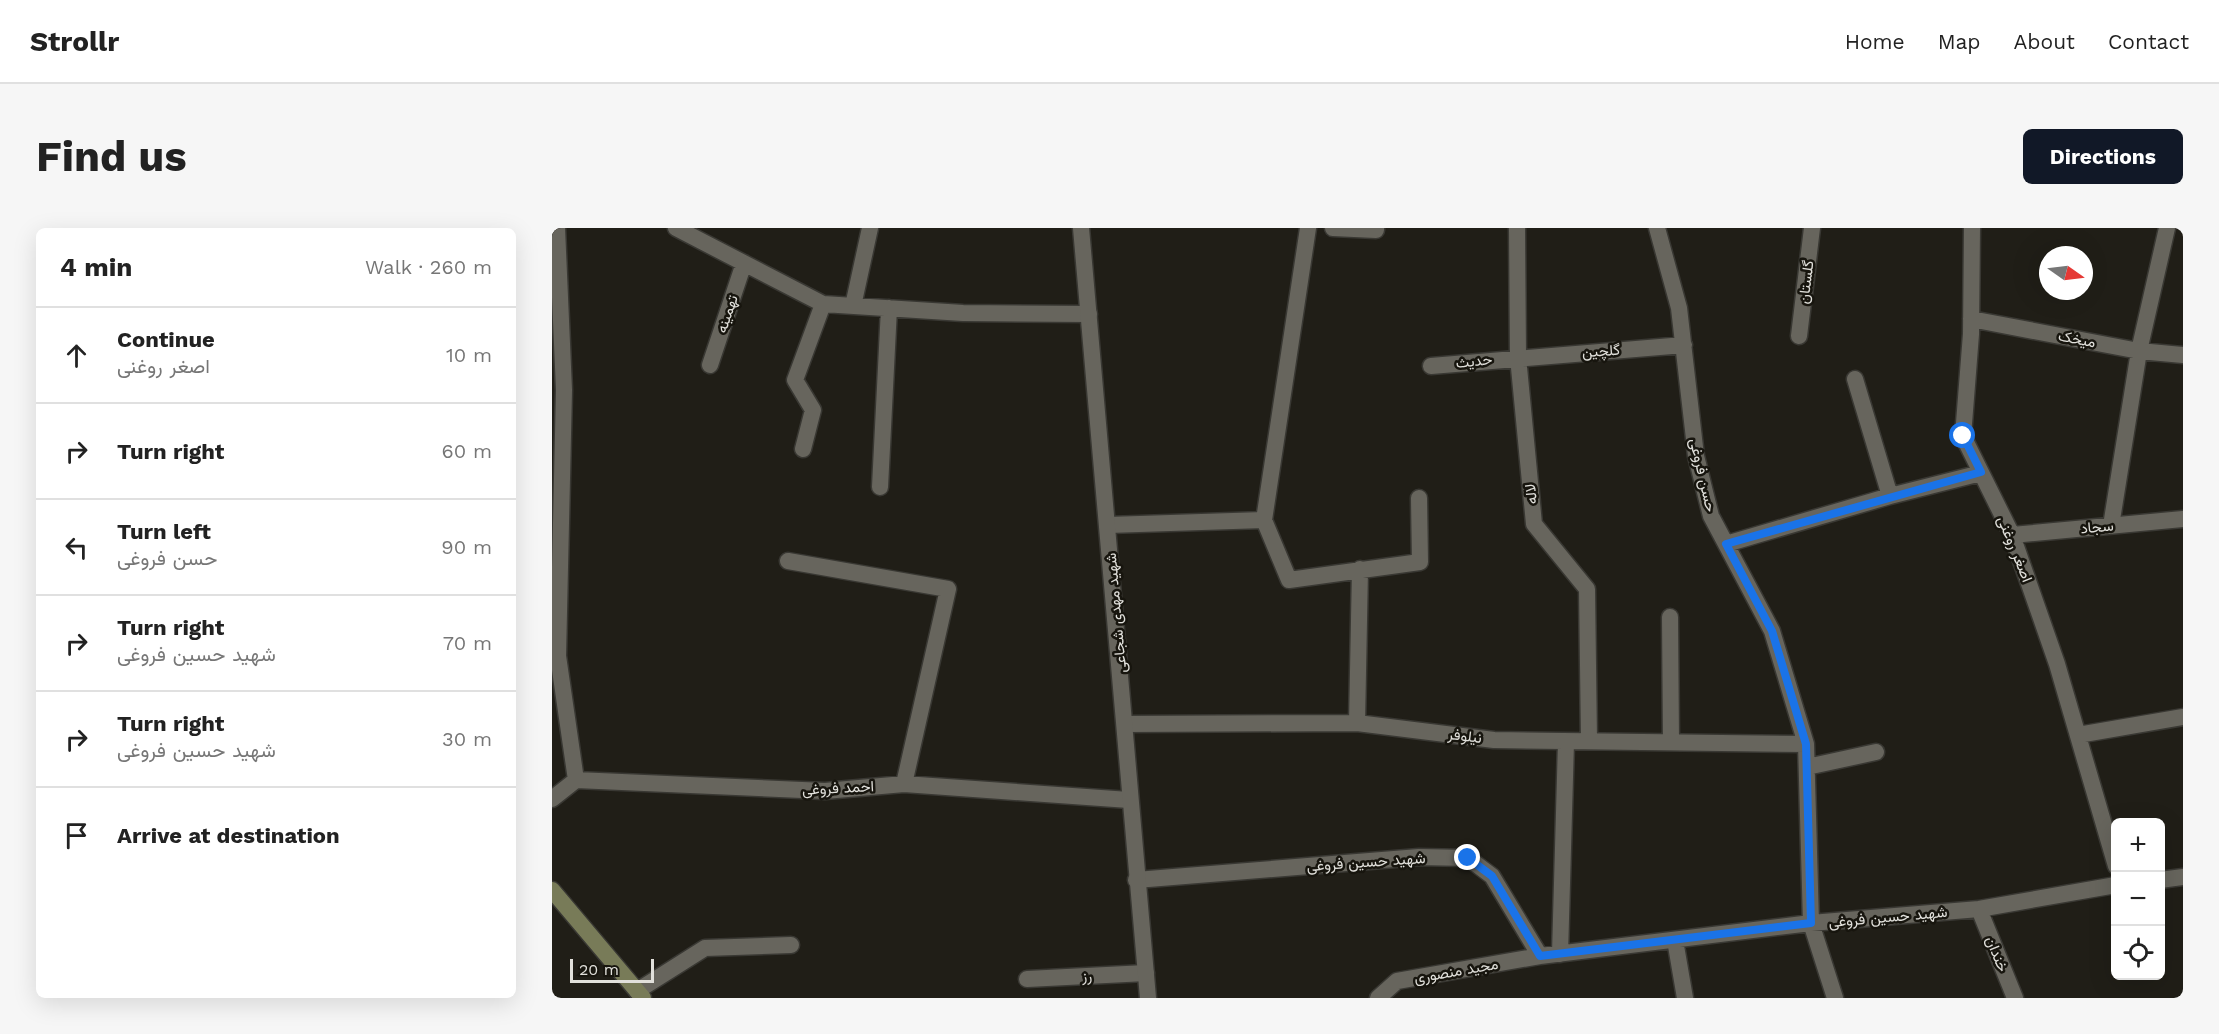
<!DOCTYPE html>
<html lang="en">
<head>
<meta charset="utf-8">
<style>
  body { margin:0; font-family:"Work Sans",Vazirmatn,sans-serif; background:#f6f6f6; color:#222 }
  .controls { position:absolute; right:18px; bottom:18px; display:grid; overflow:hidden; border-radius:9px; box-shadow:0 6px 24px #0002 }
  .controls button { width:54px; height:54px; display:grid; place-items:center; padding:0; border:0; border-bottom:2px solid #e0e0e0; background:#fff; color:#222; font:30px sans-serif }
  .compass { position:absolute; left:1487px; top:18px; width:54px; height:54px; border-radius:50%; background:#fff; box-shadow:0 6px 24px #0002; rotate:104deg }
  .scale { position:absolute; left:18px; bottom:15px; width:84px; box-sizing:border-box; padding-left:6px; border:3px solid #e1e0db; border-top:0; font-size:16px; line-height:21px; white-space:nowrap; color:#e1e0db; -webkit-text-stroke:4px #17150e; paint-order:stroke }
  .stop { position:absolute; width:18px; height:18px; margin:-14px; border:4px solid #1a73e8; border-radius:50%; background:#fff }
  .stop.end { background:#1a73e8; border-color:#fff; box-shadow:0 2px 6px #0008 }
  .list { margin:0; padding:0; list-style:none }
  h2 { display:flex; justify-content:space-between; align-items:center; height:78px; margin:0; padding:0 24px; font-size:26px }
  h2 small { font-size:20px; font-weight:400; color:#767676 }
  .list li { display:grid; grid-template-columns:39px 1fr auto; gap:18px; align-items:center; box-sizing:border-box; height:96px; padding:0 24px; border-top:2px solid #e0e0e0 }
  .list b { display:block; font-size:22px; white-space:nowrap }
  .list p { margin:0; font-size:20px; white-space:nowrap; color:#767676 }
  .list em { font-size:20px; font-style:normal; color:#767676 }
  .icon { flex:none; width:33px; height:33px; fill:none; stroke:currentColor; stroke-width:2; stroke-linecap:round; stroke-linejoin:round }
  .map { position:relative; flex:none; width:1631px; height:770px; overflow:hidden; border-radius:9px }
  header { display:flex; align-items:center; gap:36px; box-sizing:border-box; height:84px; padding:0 30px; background:#fff; border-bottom:2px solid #e0e0e0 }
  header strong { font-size:28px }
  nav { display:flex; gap:33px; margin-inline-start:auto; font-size:21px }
  .intro { display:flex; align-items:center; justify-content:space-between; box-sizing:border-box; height:144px; padding:0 36px }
  h1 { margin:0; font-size:42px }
  .button { padding:15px 27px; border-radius:9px; background:#111827; color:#fff; font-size:21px; font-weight:700 }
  main { display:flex; gap:36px; padding:0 36px }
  aside { flex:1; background:#fff; border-radius:9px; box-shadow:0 6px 24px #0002 }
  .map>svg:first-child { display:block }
</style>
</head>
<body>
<header>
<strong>Strollr</strong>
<nav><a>Home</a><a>Map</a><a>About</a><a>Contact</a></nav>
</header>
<div class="intro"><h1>Find us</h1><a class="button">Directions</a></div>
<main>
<aside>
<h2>4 min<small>Walk · 260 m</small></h2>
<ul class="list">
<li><svg class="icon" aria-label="ahead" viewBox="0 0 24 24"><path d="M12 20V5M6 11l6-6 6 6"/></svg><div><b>Continue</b><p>اصغر روغنی</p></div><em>10 m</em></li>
<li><svg class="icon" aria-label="right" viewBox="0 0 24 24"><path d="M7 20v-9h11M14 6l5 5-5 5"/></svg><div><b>Turn right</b></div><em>60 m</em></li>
<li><svg class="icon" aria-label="left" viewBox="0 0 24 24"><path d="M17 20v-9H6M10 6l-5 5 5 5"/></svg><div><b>Turn left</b><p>حسن فروغی</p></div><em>90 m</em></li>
<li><svg class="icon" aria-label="right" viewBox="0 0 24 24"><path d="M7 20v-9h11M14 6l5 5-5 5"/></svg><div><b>Turn right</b><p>شهید حسین فروغی</p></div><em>70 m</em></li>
<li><svg class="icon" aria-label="right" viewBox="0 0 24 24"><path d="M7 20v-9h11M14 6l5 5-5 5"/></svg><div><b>Turn right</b><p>شهید حسین فروغی</p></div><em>30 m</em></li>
<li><svg class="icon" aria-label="arrive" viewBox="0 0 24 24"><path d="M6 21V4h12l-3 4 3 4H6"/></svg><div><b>Arrive at destination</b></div></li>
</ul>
</aside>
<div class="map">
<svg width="1631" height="770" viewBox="0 0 1631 770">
  <rect width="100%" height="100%" fill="#201e17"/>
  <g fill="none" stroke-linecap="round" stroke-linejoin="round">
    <defs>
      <path id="minor" d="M5,0L12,162L6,428L24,552
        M124,0L271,76L411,85L537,86
        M781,0L824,2V0
        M965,0L966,129L982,296L1035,361L1037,513
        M1105,0L1127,80L1144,228L1159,288L1220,403L1254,516L1259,695L1283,770
        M1420,0L1419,106L1411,208L1460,307L1505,436L1564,638
        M301,78L318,0
        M1419,91L1587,123L1631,127
        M1247,108L1260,0
        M158,137L192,35
        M879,138L1132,117
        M251,221L261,182L243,152L271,76
        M328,259L337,80
        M1338,268L1429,245
        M712,292L737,352L868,334L867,270
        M556,297L712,292L756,0
        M1559,298L1587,123L1615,0
        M1460,307L1631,291
        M1174,316L1338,268L1303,151
        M236,333L396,361L352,556
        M1118,389L1119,514
        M805,495L808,341
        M573,496L805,495L942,512L1254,516
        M1526,507L1631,489
        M1255,539L1324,524
        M0,571L24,552L273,563L352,556L577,572
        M584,652L867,629L916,630L940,648L988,728L1259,695L1427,681L1564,657
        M1608,652L1631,649
        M1427,681L1463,770
        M1123,712L1133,770
        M1008,726L1014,514
        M475,751L594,745
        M85,763L153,720L239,717
        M826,770L845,753L988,728"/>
      <path id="tertiary" d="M529,0L596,770"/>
      <path id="secondary" d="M0,662L91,770"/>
    </defs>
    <use href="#minor" stroke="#393833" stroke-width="19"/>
    <use href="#tertiary" stroke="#393833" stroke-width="19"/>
    <use href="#secondary" stroke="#393833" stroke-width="19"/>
    <use href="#minor" stroke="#67655d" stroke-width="16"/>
    <use href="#tertiary" stroke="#67655d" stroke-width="16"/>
    <use href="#secondary" stroke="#787b58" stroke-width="16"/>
  </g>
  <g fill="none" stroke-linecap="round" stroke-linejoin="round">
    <path stroke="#1a73e8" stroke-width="8" d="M916,630L940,648L988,728L1259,695L1254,516L1220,403L1174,316L1429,244L1411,208"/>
  </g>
  <g text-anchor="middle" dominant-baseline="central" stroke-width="5" stroke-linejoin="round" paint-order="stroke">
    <g font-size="15" fill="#e1e0db" stroke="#17150e">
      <text transform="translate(1254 54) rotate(-83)">گلستان</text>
      <text transform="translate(175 86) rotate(-71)">تهمینه</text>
      <text transform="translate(1525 111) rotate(11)">میخک</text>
      <text transform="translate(1049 123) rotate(-4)">گلچین</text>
      <text transform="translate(922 133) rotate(-6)">حدیث</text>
      <text transform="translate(1151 247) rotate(77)">حسن فروغی</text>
      <text transform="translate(979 266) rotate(-96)">لاله</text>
      <text transform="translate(1545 299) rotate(-5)">سجاد</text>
      <text transform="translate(1463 321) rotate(68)">اصغر روغنی</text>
      <text transform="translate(564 385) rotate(-95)">شهید مهدی شجاعی</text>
      <text transform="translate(913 508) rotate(7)">نیلوفر</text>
      <text transform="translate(286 560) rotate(-3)">احمد فروغی</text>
      <text transform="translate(814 634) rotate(-4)">شهید حسین فروغی</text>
      <text transform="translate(1336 689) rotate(-5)">شهید حسین فروغی</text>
      <text transform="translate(1445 726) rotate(68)">خندان</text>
      <text transform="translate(904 743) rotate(-10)">مجید منصوری</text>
      <text transform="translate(535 748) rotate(-3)">رز</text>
    </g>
  </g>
</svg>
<div class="controls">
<button>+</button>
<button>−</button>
<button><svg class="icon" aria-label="locate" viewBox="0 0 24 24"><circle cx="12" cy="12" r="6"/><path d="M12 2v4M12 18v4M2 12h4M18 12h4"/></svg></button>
</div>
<svg class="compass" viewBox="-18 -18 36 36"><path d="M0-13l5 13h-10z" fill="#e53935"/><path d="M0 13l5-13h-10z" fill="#767676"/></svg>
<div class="scale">20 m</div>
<div class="stop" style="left:1411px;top:208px"></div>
<div class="stop end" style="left:916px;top:630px"></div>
</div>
</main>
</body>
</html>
